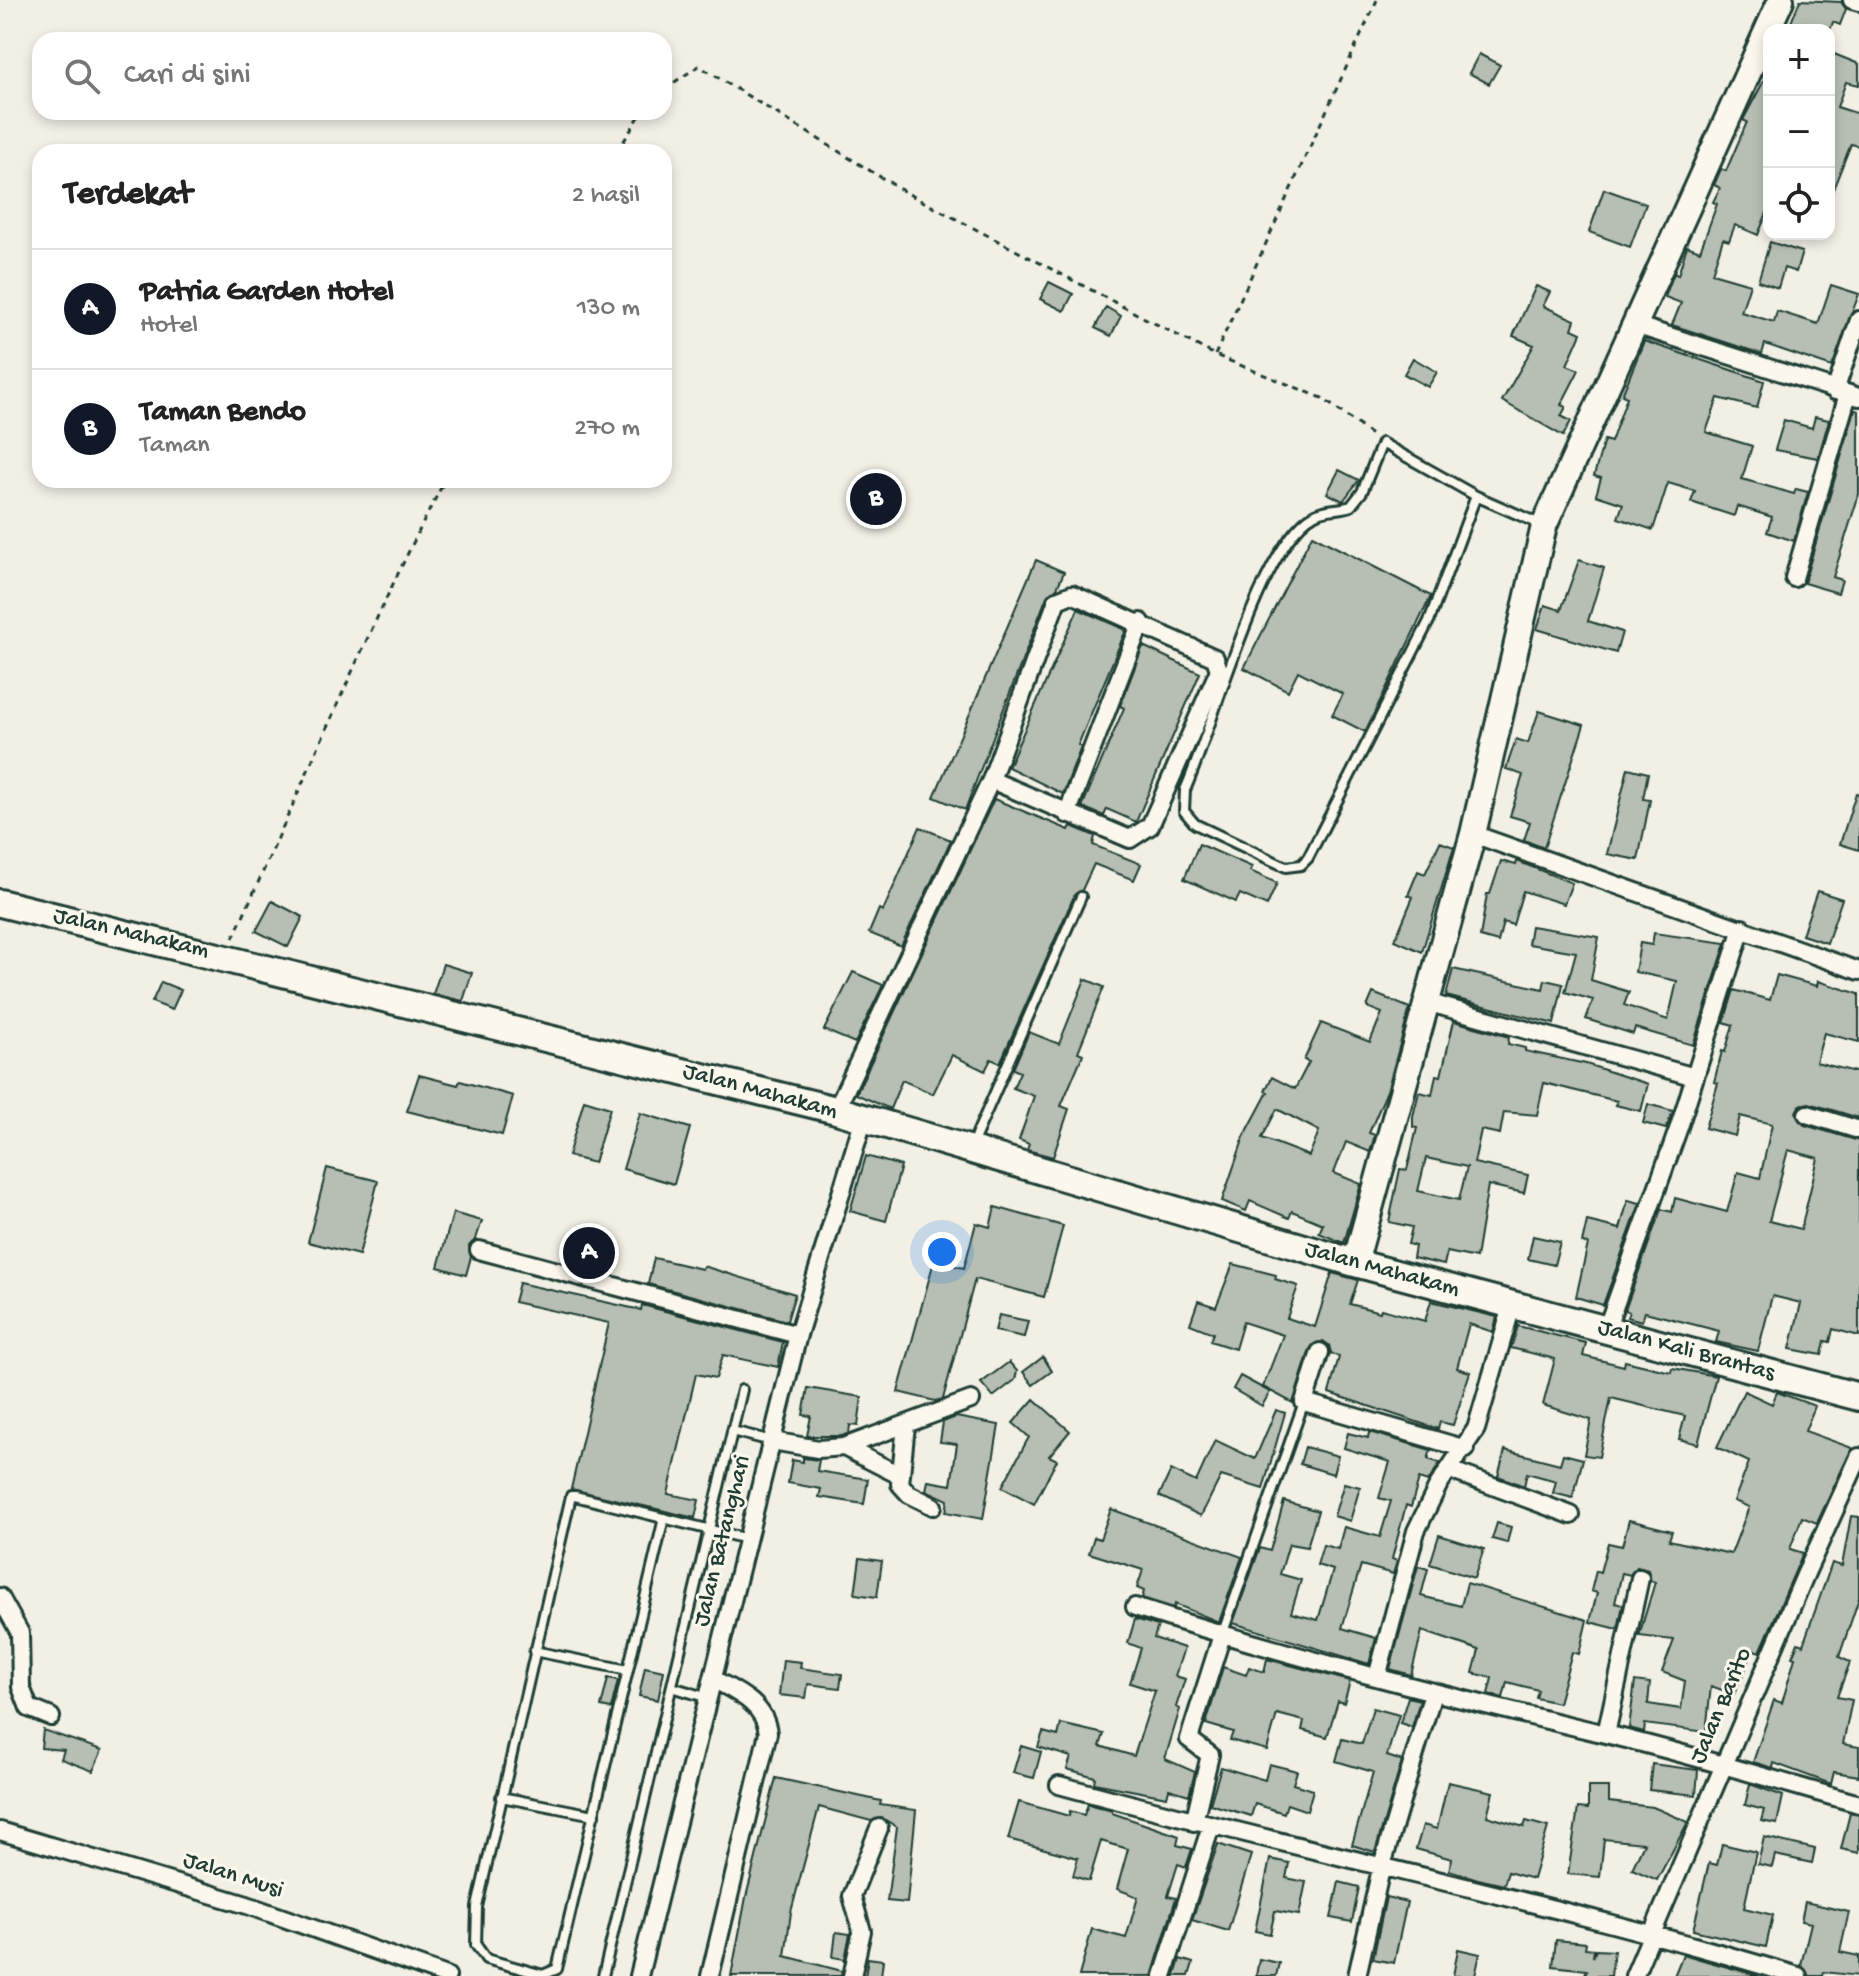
<!DOCTYPE html>
<html lang="id">
<head>
<meta charset="utf-8">
<style>
  body { margin:0; font-family:"Gochi Hand",sans-serif; background:#f6f6f6; color:#222 }
  .controls { position:absolute; right:24px; top:24px; display:grid; overflow:hidden; border-radius:16px; box-shadow:0 4px 12px #0003 }
  .controls button { width:72px; height:72px; display:grid; place-items:center; padding:0; border:0; border-bottom:2px solid #e0e0e0; background:#fff; color:#222; font:40px sans-serif }
  .you { position:absolute; left:942px; top:1252px; width:28px; height:28px; margin:-20px; border:6px solid #fff; border-radius:50%; background:#1a73e8; box-shadow:0 0 0 12px #1a73e833 }
  .badge { display:grid; place-items:center; width:52px; height:52px; border-radius:50%; background:#111827; color:#fff; font-size:26px; font-weight:700 }
  .pin { position:absolute; translate:-50% -50%; border:4px solid #fff; box-shadow:0 2px 8px #0006 }
  .list { margin:0; padding:0; list-style:none }
  h2 { display:flex; justify-content:space-between; align-items:center; height:104px; margin:0; padding:0 32px; font-size:34px }
  h2 small { font-size:26px; font-weight:400; color:#767676 }
  .list li { display:grid; grid-template-columns:52px 1fr auto; gap:24px; align-items:center; box-sizing:border-box; height:120px; padding:0 32px; border-top:2px solid #e0e0e0 }
  .list b { display:block; font-size:30px; white-space:nowrap }
  .list p { margin:0; font-size:26px; white-space:nowrap; color:#767676 }
  .list em { font-size:26px; font-style:normal; color:#767676 }
  .icon { flex:none; width:44px; height:44px; fill:none; stroke:currentColor; stroke-width:2; stroke-linecap:round; stroke-linejoin:round }
  .map { position:relative; flex:none; width:1859px; height:1976px; overflow:hidden }
  .search { position:absolute; background:#fff; box-shadow:0 4px 12px #0003; left:32px; top:32px; width:640px; height:88px; display:flex; align-items:center; gap:20px; box-sizing:border-box; padding:0 28px; border-radius:24px; color:#767676; font-size:30px }
  .panel { position:absolute; background:#fff; box-shadow:0 4px 12px #0003; left:32px; top:144px; width:640px; height:344px; border-radius:24px }
  .map>svg:first-child { display:block }
</style>
</head>
<body>
<div class="map">
<svg width="1859" height="1976" viewBox="0 0 1859 1976">
  <rect width="100%" height="100%" fill="#f2f0e5"/>
  <filter id="ink" filterUnits="userSpaceOnUse"><feTurbulence type="fractalNoise" baseFrequency=".0125" numOctaves="2"/><feDisplacementMap in="SourceGraphic" scale="16" xChannelSelector="R" yChannelSelector="G"/><feConvolveMatrix kernelMatrix="1 2 1 2 8 2 1 2 1" color-interpolation-filters="sRGB"/></filter>
  <g filter="url(#ink)">
    <path fill="#b7beb3" stroke="#1f3d34" stroke-width="2" fill-rule="evenodd" d="M1800,0L1841,2L1846,9L1840,25L1833,22L1830,30H1788Z
      M1829,52L1859,64V85L1846,82L1837,107L1859,114V146L1851,144L1830,197Z
      M1479,54L1500,65L1489,84L1469,73Z
      M1769,71V208L1758,235L1735,225L1729,241L1723,239L1712,273L1750,284L1741,312L1774,322L1777,311L1818,324L1831,285L1859,294L1832,367L1765,344L1762,354L1672,325L1681,303L1665,297L1674,273L1678,275L1687,246L1700,251L1717,204L1713,202L1720,188L1714,185L1721,169L1726,171L1747,122L1743,120Z
      M1604,189L1646,204L1630,247L1589,232Z
      M1770,242L1802,252L1796,272L1784,268L1778,288L1758,281Z
      M1049,282L1073,294L1064,311L1040,299Z
      M1536,286L1550,292L1543,306L1575,320L1572,329L1581,333L1567,365L1579,370L1561,405L1566,407L1561,416L1571,421L1563,436L1502,401L1534,345L1513,336Z
      M1106,307L1121,316L1111,336L1095,328Z
      M1644,341L1764,381L1757,408L1718,398L1706,432L1752,446L1742,479L1794,494L1796,489L1808,492L1794,541L1767,532L1772,517L1737,506L1734,516L1691,502L1695,491L1668,483L1653,530L1618,518L1623,504L1596,495L1601,478L1594,476L1604,440L1611,442L1627,397L1622,395Z
      M1413,358L1437,372L1428,387L1404,374Z
      M1855,410L1859,411V494L1833,577L1842,580L1838,593L1804,583Z
      M1815,417L1829,420L1818,458L1775,450L1784,420L1812,428Z
      M1339,470L1359,480L1343,501L1327,493Z
      M1312,535L1431,596L1365,732L1332,715L1343,694L1298,671L1288,691L1244,668Z
      M1036,560L1064,572L1057,588L1047,596L965,810L934,797Z
      M1579,560L1604,568L1588,621L1622,632L1616,653L1537,629L1545,605L1561,610Z
      M1078,609L1126,630L1078,745L1081,747L1063,794L1008,767Z
      M1143,646L1200,673L1136,822L1107,809L1104,816L1082,807L1124,708L1120,706Z
      M1539,711L1584,725L1544,848L1524,840L1530,822L1510,816L1523,775L1506,769L1516,739L1528,743Z
      M1628,768L1648,773L1643,799L1650,800L1638,860L1607,854Z
      M1856,793L1859,794V850L1840,844Z
      M994,799L1069,830L1071,826L1095,836L1093,845L1141,864L1134,880L1094,864L1082,890L1075,894L1000,1063L991,1059L985,1071L952,1055L933,1094L902,1080L890,1109L856,1094Z
      M920,827L951,840L901,946L869,933L879,909L883,911Z
      M1440,842L1454,847L1422,952L1395,940L1413,897L1408,895L1418,871L1425,874Z
      M1199,844L1252,867L1250,871L1277,883L1267,906L1240,894L1236,902L1184,879Z
      M1501,861L1516,865L1517,861L1572,883L1564,904L1523,891L1513,925L1503,922L1498,942L1480,937L1487,894H1490Z
      M1817,891L1842,899L1827,943L1802,935Z
      M272,901L303,917L288,947L256,931Z
      M1531,926L1599,937L1591,980L1629,992L1624,1005L1668,1020L1677,981L1635,972L1640,943L1652,945L1654,933L1726,943L1693,1045L1635,1028L1633,1034L1586,1019L1593,1000L1565,992L1576,952L1528,944Z
      M443,964L472,973L463,1001L433,994Z
      M1453,969L1543,989L1545,980L1563,984L1554,1024L1446,996Z
      M853,972L883,985L855,1043L824,1030Z
      M1777,975L1817,986L1818,981L1859,994V1042L1824,1033L1816,1062L1859,1073V1118L1809,1103L1800,1105L1796,1112L1804,1125L1859,1141V1336L1833,1329L1830,1342L1825,1341L1822,1355L1790,1349L1801,1303L1772,1296L1758,1351L1716,1342L1719,1331L1645,1312L1642,1321L1627,1317L1629,1312L1625,1310L1661,1209L1672,1212L1675,1198L1727,1212L1738,1172L1760,1178L1772,1124L1740,1116L1735,1136L1705,1128L1718,1083L1714,1082L1722,1051L1725,1052L1733,1025L1724,1022L1734,990L1770,1000ZM1788,1150L1818,1158L1801,1229L1769,1221Z
      M1085,979L1104,987L1078,1052L1083,1054L1061,1106L1069,1109L1053,1157L1027,1150L1029,1144L1019,1140L1034,1096L1013,1088L1020,1072L1013,1069L1029,1032L1059,1044Z
      M161,982L181,990L172,1010L152,1002Z
      M1373,993L1410,1008L1387,1091L1369,1133L1375,1135L1370,1152L1346,1142L1334,1173L1361,1184L1344,1243L1319,1233L1323,1224L1292,1211L1289,1218L1250,1201L1246,1211L1222,1201L1244,1137L1268,1092L1265,1091L1272,1077L1295,1089L1309,1062L1304,1060L1321,1023L1370,1042L1382,1013L1367,1007ZM1277,1109L1319,1131L1309,1156L1262,1138Z
      M1454,1021L1509,1037L1508,1044L1525,1048V1051L1586,1064L1648,1084L1641,1111L1615,1105L1617,1101L1544,1083L1537,1115L1504,1112L1500,1134L1481,1130L1474,1163L1528,1175L1524,1193L1488,1185L1476,1258L1447,1252L1444,1265L1413,1258L1415,1246L1408,1244L1412,1227L1389,1222L1400,1169L1407,1170L1417,1128L1413,1127V1116L1419,1092L1432,1095L1436,1075L1441,1076ZM1426,1158L1467,1167L1459,1200L1418,1191Z
      M419,1075L458,1085L460,1081L513,1096L502,1135L407,1111Z
      M584,1100L610,1108L594,1163L568,1156Z
      M1648,1104L1673,1111L1666,1129L1643,1123Z
      M640,1113L690,1128L674,1184L623,1169Z
      M866,1156L901,1166L886,1221L850,1211Z
      M327,1168L378,1181L359,1255L308,1242Z
      M1628,1200L1640,1203L1603,1305L1576,1297L1588,1244L1582,1243L1587,1221L1620,1229Z
      M995,1207L1063,1226L1044,1297L975,1279L943,1399L935,1401L898,1392L934,1261L964,1268L976,1223L990,1227Z
      M453,1213L482,1221L476,1239L469,1246L471,1257L466,1275L438,1267Z
      M1533,1236L1560,1242L1554,1265L1528,1259Z
      M576,1238L613,1249L608,1267L571,1256Z
      M654,1258L702,1269L703,1266L795,1294L787,1321L648,1284Z
      M1233,1264L1276,1275L1275,1279L1298,1286L1287,1318L1315,1327L1332,1273L1358,1280L1350,1304L1380,1312L1381,1309L1425,1321L1431,1301L1497,1317L1493,1332L1469,1324L1457,1368L1470,1372L1453,1425L1440,1422L1438,1429L1329,1393L1339,1357L1331,1353L1329,1345L1323,1341L1310,1349L1293,1403L1263,1387L1283,1335L1243,1322L1235,1349L1210,1341L1213,1333L1190,1324L1198,1301L1216,1307Z
      M519,1283L641,1310L642,1305L783,1342L778,1367L723,1355L716,1378L696,1374L668,1494L699,1500L695,1518L571,1489L609,1323L514,1302Z
      M999,1315L1028,1321L1024,1337L995,1331Z
      M1518,1326L1586,1343L1583,1356L1624,1366L1625,1361L1671,1372L1672,1368L1716,1376L1698,1444L1679,1439L1685,1416L1611,1398L1599,1457L1584,1455L1591,1420L1543,1405L1555,1359L1511,1348Z
      M1043,1357L1052,1371L1033,1385L1023,1372Z
      M1009,1362L1017,1371L1015,1380L993,1397L981,1383Z
      M1240,1376L1270,1392L1262,1406L1233,1389Z
      M808,1388L862,1397L858,1426L850,1425L849,1433L842,1436H807L811,1416L803,1415Z
      M1744,1391L1772,1404L1777,1392L1815,1406L1805,1431L1852,1448L1817,1523L1802,1517L1790,1549L1803,1553L1760,1652L1754,1650L1734,1694L1711,1686L1706,1732L1645,1724L1644,1732L1629,1728L1635,1681L1650,1683L1648,1704L1681,1709L1685,1681L1662,1672L1674,1640L1639,1636L1655,1582L1651,1581L1648,1570L1637,1567L1630,1575L1622,1573L1615,1603L1623,1605L1618,1629L1590,1622L1597,1593L1591,1591L1596,1571L1600,1572L1608,1543L1622,1546L1629,1520L1672,1531L1669,1540L1731,1554L1749,1507L1734,1501L1749,1462L1717,1447Z
      M1034,1399L1070,1431L1049,1456L1057,1460L1034,1504L1002,1487L1029,1437L1013,1423Z
      M1276,1410L1285,1413L1263,1489L1221,1476L1201,1516L1159,1496L1171,1470L1196,1482L1215,1440L1255,1459Z
      M956,1417L999,1425L983,1519L946,1512L948,1500L926,1490L928,1481L951,1485L957,1444L940,1442L943,1422Z
      M1369,1432L1431,1450L1428,1459L1440,1463L1428,1482L1419,1479L1411,1507L1406,1505L1392,1559L1397,1561L1393,1574L1361,1565L1342,1628L1376,1638L1369,1664L1233,1623L1260,1548L1270,1551L1284,1501L1318,1511L1307,1547L1289,1544L1280,1574L1301,1580L1291,1613L1318,1620L1333,1570L1317,1565L1323,1545L1338,1549L1344,1527L1380,1537L1391,1501L1379,1498L1390,1462L1344,1448L1348,1433L1368,1438Z
      M1305,1447L1338,1456L1333,1474L1300,1464Z
      M1505,1450L1560,1464L1563,1454L1583,1459L1573,1498L1553,1493L1556,1481L1527,1473L1524,1486L1498,1476Z
      M803,1458L819,1460L817,1471L868,1479L864,1504L819,1497L821,1489L788,1483L792,1460L803,1462Z
      M1344,1483L1360,1487L1350,1521L1334,1516Z
      M1111,1509L1242,1557L1219,1622L1175,1604L1174,1608L1142,1598L1144,1591L1137,1588L1143,1570L1089,1553L1094,1537L1100,1539Z
      M1851,1516L1859,1517V1598L1839,1657L1850,1662L1837,1697L1852,1700L1843,1744L1859,1747V1776L1834,1772L1831,1784L1774,1763L1773,1768L1753,1762L1774,1700L1782,1703L1795,1658L1792,1657L1798,1643L1803,1645L1832,1563L1842,1566Z
      M1497,1523L1511,1527L1507,1543L1492,1539Z
      M1439,1535L1484,1549L1474,1578L1430,1564Z
      M860,1558L882,1561L877,1597L855,1594Z
      M1418,1566L1428,1569L1421,1596L1461,1606L1467,1583L1587,1620L1579,1654L1572,1652L1558,1703L1536,1698L1538,1690L1507,1682L1503,1698L1488,1694L1492,1678L1473,1673L1479,1650L1422,1631L1411,1675L1390,1669Z
      M1135,1619L1158,1626L1154,1638L1184,1648L1175,1676L1185,1679L1176,1707L1180,1709L1165,1759L1195,1772L1189,1795L1169,1789L1167,1797L1094,1783L1095,1777L1067,1769L1071,1757L1038,1747L1043,1732L1058,1736L1061,1724L1104,1734L1100,1746L1134,1756L1155,1691L1130,1683L1141,1648L1128,1643Z
      M1267,1659L1350,1681L1344,1703L1338,1701L1327,1737L1302,1730L1304,1721L1277,1714L1267,1750L1230,1740L1233,1732L1206,1724L1223,1667L1246,1675L1249,1667L1264,1672Z
      M783,1660L801,1662L800,1668L842,1674L840,1688L808,1684L806,1698L779,1695Z
      M645,1667L664,1671L658,1700L639,1696Z
      M608,1678L618,1680L611,1709L601,1707Z
      M1408,1697L1420,1700L1412,1727L1400,1723Z
      M1373,1708L1399,1715L1387,1756L1402,1761L1375,1852L1352,1845L1373,1772L1336,1761L1342,1739L1362,1744Z
      M43,1730L102,1750L93,1771L61,1759L64,1750L41,1748Z
      M1021,1746L1041,1752L1034,1778L1013,1773Z
      M1269,1764L1297,1771L1293,1784L1313,1790L1307,1811L1287,1804L1284,1813L1255,1804L1251,1816L1210,1804L1221,1767L1265,1780Z
      M1652,1764L1698,1770L1696,1795L1649,1790Z
      M776,1778L881,1801L880,1805L916,1810L907,1903L887,1901L897,1827L882,1818L871,1821L819,1807L791,1912L785,1956L842,1971L841,1976H731L746,1897Z
      M1448,1782L1493,1792L1487,1816L1524,1827L1526,1821L1548,1827L1533,1879L1508,1872L1504,1885L1478,1879L1449,1870L1452,1859L1416,1849L1423,1825L1437,1829Z
      M1750,1784L1783,1796L1777,1824L1761,1821L1764,1810L1745,1805Z
      M1588,1787H1609V1802L1653,1807L1688,1822L1657,1880L1632,1869L1644,1843L1604,1839L1600,1877L1568,1874L1578,1808L1588,1809Z
      M1019,1802L1069,1816L1070,1811L1084,1815L1088,1804L1112,1811V1813L1179,1836L1177,1845L1192,1849L1186,1867L1178,1864L1168,1896L1176,1898L1152,1976H1079L1092,1929L1126,1938L1138,1897L1117,1889L1128,1849L1101,1841L1089,1881L1073,1876L1078,1858L1008,1839Z
      M1850,1813L1859,1815V1853L1841,1849Z
      M1764,1837L1815,1849L1812,1863L1775,1855L1772,1867L1758,1864Z
      M1218,1844L1251,1855L1228,1931L1192,1920Z
      M1722,1844L1756,1852L1744,1908L1773,1915L1766,1947L1693,1930L1709,1863L1717,1865Z
      M1270,1859L1289,1863L1286,1878L1306,1882L1299,1915L1275,1911L1270,1934L1255,1931Z
      M1339,1882L1359,1887L1352,1922L1331,1918Z
      M1386,1897L1407,1902L1394,1963L1373,1959Z
      M1805,1902L1849,1912L1840,1952L1859,1956V1976L1824,1972L1823,1976H1809L1801,1965L1811,1923L1801,1921Z
      M836,1932L850,1934L845,1959L833,1957Z
      M1556,1940L1586,1943L1585,1948L1594,1949L1593,1957L1596,1950L1614,1951L1611,1976H1584L1587,1970L1553,1966Z
      M1458,1949L1480,1954L1475,1976H1453Z
      M1683,1954L1703,1960L1759,1976H1674Z
      M868,1958L883,1960L881,1976H865Z
      M1180,1959L1193,1963L1189,1976H1175Z
      M1259,1959L1279,1963L1276,1976H1256Z"/>
    <g fill="none" stroke-linecap="round" stroke-linejoin="round">
      <defs>
        <path id="lane" d="M1476,496L1429,621L1308,858L1301,865L1286,867L1195,824L1184,811L1185,790C1213,729 1259,544 1315,514C1326,508 1340,510 1351,506L1362,492L1382,443L1476,496L1542,525
          M971,1147L1081,897
          M732,1431L772,1441
          M664,1518L557,1969L543,1975L486,1959L476,1945L477,1907L571,1496H575L747,1539
          M1222,1635L1304,1402
          M534,1651L628,1670
          M672,1687L708,1698
          M501,1797L594,1815
          M603,1976L742,1390"/>
        <path id="street" d="M1852,0L1859,2
          M1635,325L1859,397
          M1835,391L1859,320
          M1794,578L1848,394
          M1067,814L1141,622
          M1473,834L1859,971
          M1426,1002L1695,1077
          M836,1110L991,780L1057,600L1072,594L1215,658L1219,670L1150,826L1130,839L991,780
          M1807,1114L1859,1130
          M479,1250L798,1335
          M1606,1330L1679,1127L1742,928
          M1320,1352L1304,1402L1466,1449
          M906,1425L900,1484L909,1494L933,1506
          M772,1441L818,1449L844,1447L971,1400
          M844,1447L899,1475
          M1450,1470L1571,1515
          M0,1597L20,1633L21,1687L29,1708L51,1717
          M1135,1607C1293,1658 1453,1698 1614,1736C1696,1756 1778,1781 1859,1804
          M1377,1677L1416,1531L1439,1484L1476,1429L1512,1306
          M1606,1734L1640,1578
          M1059,1785C1304,1852 1554,1902 1798,1976
          M1194,1822L1210,1755L1189,1739L1222,1635
          M0,1831L247,1905L447,1976
          M639,1976L798,1335L863,1121
          M710,1976L768,1733C765,1704 737,1692 713,1679
          M852,1976L862,1931L852,1896L879,1828
          M1163,1976L1211,1826
          M1357,1976L1381,1869L1433,1693
          M1634,1976L1806,1573L1859,1457"/>
        <path id="secondary" d="M1355,1263L1473,834L1544,526L1781,0"/>
        <path id="primary" d="M0,903L836,1110L1355,1263L1859,1397"/>
      </defs>
      <use href="#lane" stroke="#1f3d34" stroke-width="14"/>
      <use href="#street" stroke="#1f3d34" stroke-width="22"/>
      <use href="#secondary" stroke="#1f3d34" stroke-width="30"/>
      <use href="#primary" stroke="#1f3d34" stroke-width="32"/>
      <path stroke="#1f3d34" stroke-width="3" stroke-dasharray="6 6" stroke-linecap="butt" d="M664,89L699,66L905,192L1215,355L1322,398L1373,436
        M617,152L642,112
        M1215,355L1377,0
        M233,938C303,785 367,629 445,480"/>
      <use href="#lane" stroke="#fbf7ec" stroke-width="8"/>
      <use href="#street" stroke="#fbf7ec" stroke-width="16"/>
      <use href="#secondary" stroke="#fbf7ec" stroke-width="24"/>
      <use href="#primary" stroke="#fbf7ec" stroke-width="26"/>
    </g>
  </g>
  <g text-anchor="middle" dominant-baseline="central" stroke-width="6" stroke-linejoin="round" paint-order="stroke">
    <g font-size="24" fill="#1f3d34" stroke="#fbf7ec">
      <text transform="translate(131 934) rotate(13)">Jalan Mahakam</text>
      <text transform="translate(760 1092) rotate(15)">Jalan Mahakam</text>
      <text transform="translate(1382 1270) rotate(15)">Jalan Mahakam</text>
      <text transform="translate(1686 1351) rotate(15)">Jalan Kali Brantas</text>
      <text transform="translate(723 1541) rotate(-76)">Jalan Batanghari</text>
      <text transform="translate(1722 1706) rotate(-67)">Jalan Barito</text>
      <text transform="translate(233 1876) rotate(18)">Jalan Musi</text>
    </g>
  </g>
</svg>
<div class="controls">
<button>+</button>
<button>−</button>
<button><svg class="icon" aria-label="locate" viewBox="0 0 24 24"><circle cx="12" cy="12" r="6"/><path d="M12 2v4M12 18v4M2 12h4M18 12h4"/></svg></button>
</div>
<div class="you"></div>
<div class="pin badge" style="left:589px;top:1253px">A</div>
<div class="pin badge" style="left:876px;top:499px">B</div>
<div class="search"><svg class="icon" aria-label="search" viewBox="0 0 24 24"><circle cx="10" cy="10" r="6"/><path d="M15 15l6 6"/></svg>Cari di sini</div>
<section class="panel">
<h2>Terdekat<small>2 hasil</small></h2>
<ul class="list">
<li><span class="badge">A</span><div><b>Patria Garden Hotel</b><p>Hotel</p></div><em>130 m</em></li>
<li><span class="badge">B</span><div><b>Taman Bendo</b><p>Taman</p></div><em>270 m</em></li>
</ul>
</section>
</div>
</body>
</html>
